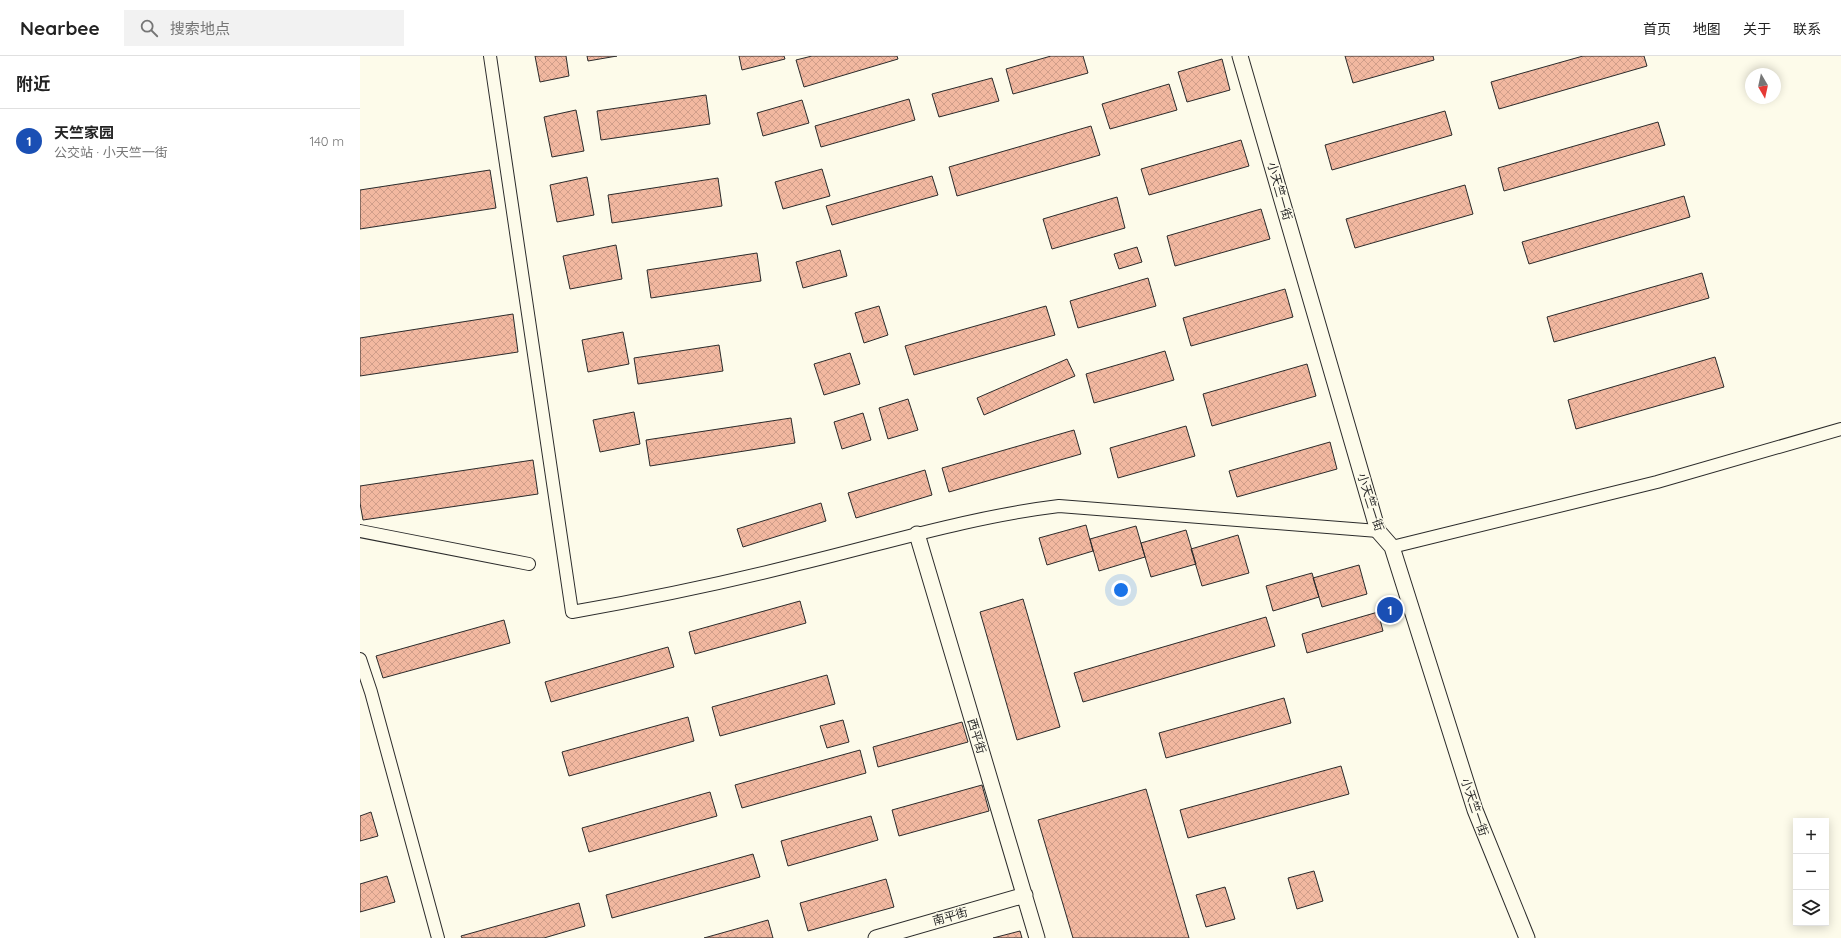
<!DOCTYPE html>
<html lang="zh">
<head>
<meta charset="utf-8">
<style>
  body { margin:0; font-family:Quicksand,"Noto Sans SC",sans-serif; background:#f2f2f2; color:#222 }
  .controls { position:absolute; right:12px; bottom:12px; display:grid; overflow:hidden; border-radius:0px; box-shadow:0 2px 10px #0003 }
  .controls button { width:36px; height:36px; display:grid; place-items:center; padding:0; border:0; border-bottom:1px solid #e0e0e0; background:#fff; color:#222; font:20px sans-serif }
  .compass { position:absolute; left:1385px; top:12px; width:36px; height:36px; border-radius:50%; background:#fff; box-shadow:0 2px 10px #0003; rotate:171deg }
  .you { position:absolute; left:761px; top:534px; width:14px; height:14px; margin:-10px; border:3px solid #fff; border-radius:50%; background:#1a73e8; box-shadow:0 0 0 6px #1a73e833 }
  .badge { display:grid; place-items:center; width:26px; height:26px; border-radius:50%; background:#0b8043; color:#fff; font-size:13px; font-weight:700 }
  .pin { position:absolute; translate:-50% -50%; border:2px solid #fff; box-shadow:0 1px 4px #0006 }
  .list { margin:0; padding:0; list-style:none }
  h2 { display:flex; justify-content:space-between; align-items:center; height:52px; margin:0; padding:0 16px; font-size:17px }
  h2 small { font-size:13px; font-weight:400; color:#767676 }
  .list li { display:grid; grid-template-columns:26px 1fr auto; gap:12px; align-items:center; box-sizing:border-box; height:64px; padding:0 16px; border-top:1px solid #e0e0e0 }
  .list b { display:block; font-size:15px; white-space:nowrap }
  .list p { margin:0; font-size:13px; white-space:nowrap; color:#767676 }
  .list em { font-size:13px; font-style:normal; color:#767676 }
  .icon { flex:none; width:22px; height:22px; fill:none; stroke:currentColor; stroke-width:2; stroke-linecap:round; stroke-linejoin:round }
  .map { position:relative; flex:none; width:1481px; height:882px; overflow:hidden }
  header { display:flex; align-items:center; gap:24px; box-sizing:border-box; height:56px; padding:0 20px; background:#fff; border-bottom:1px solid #e0e0e0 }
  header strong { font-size:19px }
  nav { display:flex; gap:22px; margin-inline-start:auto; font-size:14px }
  .search { width:280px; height:36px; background:#f2f2f2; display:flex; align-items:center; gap:10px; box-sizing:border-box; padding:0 14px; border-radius:0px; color:#767676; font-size:15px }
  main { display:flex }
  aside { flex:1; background:#fff }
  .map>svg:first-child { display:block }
</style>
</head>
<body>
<header>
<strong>Nearbee</strong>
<div class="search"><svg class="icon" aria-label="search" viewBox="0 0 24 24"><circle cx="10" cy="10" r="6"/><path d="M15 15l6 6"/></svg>搜索地点</div>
<nav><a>首页</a><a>地图</a><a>关于</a><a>联系</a></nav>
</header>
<main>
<aside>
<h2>附近<small></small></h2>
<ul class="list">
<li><span class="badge" style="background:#1a4fb4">1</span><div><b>天竺家园</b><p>公交站 · 小天竺一街</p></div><em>140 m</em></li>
</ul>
</aside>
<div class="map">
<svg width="1481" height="882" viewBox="0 0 1481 882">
  <defs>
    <pattern id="building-cross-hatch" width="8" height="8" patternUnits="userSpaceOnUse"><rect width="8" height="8" fill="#f2b8a0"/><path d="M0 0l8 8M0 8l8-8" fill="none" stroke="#d09e8a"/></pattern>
  </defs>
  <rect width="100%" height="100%" fill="#fdfbea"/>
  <path fill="url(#building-cross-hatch)" stroke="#2b2b2b" d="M175,0H206L209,20L180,26Z
    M227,0H257L228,5Z
    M379,0H424L425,3L382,14Z
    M452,0H537L538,3L444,31L436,4Z
    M691,0H723L728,17L653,38L646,13Z
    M985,0H1073L1074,4L993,27Z
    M1223,0H1284L1287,10L1139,53L1131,26Z
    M862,3L870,34L827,46L818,16Z
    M632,22L639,45L579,61L572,38Z
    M809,28L817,54L750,73L742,48Z
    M346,39L350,68L241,84L237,55Z
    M549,43L555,64L461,91L455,70Z
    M442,44L449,67L403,80L397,57Z
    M216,54L224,95L192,101L184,61Z
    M1085,55L1092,79L972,114L965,89Z
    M1298,66L1305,89L1144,135L1138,112Z
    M731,70L740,99L597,140L589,111Z
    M881,84L889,110L789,139L781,113Z
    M462,113L470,140L423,153L415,126Z
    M130,114L136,152L0,173V134Z
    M572,120L578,139L472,169L466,150Z
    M227,121L234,159L197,166L190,129Z
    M358,122L362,150L252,167L248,139Z
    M1105,129L1113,158L995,192L986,163Z
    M1324,140L1330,161L1169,208L1162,186Z
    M757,141L765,172L692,193L683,163Z
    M901,153L910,183L815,210L807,180Z
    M256,189L262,223L210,233L203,200Z
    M777,191L782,206L759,213L754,198Z
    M480,194L487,220L443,232L436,206Z
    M397,197L401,225L291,242L287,214Z
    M1342,217L1349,242L1194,286L1187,261Z
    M788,222L796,250L718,272L710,245Z
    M925,233L933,261L831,290L823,262Z
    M519,250L528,279L504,287L495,257Z
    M686,250L695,279L554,319L545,290Z
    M153,258L158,296L0,320V282Z
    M263,276L269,308L228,316L222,284Z
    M359,289L363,315L278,328L274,302Z
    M805,295L814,324L734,347L726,318Z
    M490,297L500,328L464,339L454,308Z
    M1355,301L1364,331L1216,373L1208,344Z
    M707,303L715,320L624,359L617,342Z
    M947,308L956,340L852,370L843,338Z
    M548,343L558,374L528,383L519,352Z
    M274,356L280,388L240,396L233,364Z
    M503,357L511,384L482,393L474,366Z
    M431,362L435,387L290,410L286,384Z
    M826,370L835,400L758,422L750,392Z
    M714,374L721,398L589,436L582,412Z
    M970,386L977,413L877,441L869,415Z
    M173,404L178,438L3,464L0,447V430Z
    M565,414L572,439L496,462L488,437Z
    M461,447L466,465L383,491L377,473Z
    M726,469L733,495L687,509L679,482Z
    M776,470L785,501L739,515L730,483Z
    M826,474L836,508L791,521L781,487Z
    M878,479L889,517L842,530L831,493Z
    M999,509L1007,538L962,551L953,522Z
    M952,517L959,541L913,555L906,530Z
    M663,543L700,671L657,684L620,556Z
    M440,545L446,567L335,598L329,576Z
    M1018,556L1023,575L947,597L942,578Z
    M906,561L915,590L723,646L714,617Z
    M144,564L150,587L23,622L16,600Z
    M308,591L314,611L191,646L185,626Z
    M467,619L475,648L360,680L352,651Z
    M924,642L931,667L806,702L799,677Z
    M328,661L334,685L209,720L202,696Z
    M483,664L489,686L467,692L460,670Z
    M602,666L608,686L518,711L513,691Z
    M500,694L506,717L382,752L375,729Z
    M981,710L989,738L828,782L820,754Z
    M622,729L629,755L539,780L532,754Z
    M786,733L829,882H713L678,764Z
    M350,736L357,760L229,796L222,772Z
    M11,756L18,780L0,785V760Z
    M511,760L518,784L428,810L421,785Z
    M393,798L400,821L252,862L246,839Z
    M954,815L963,845L937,853L928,822Z
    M27,820L35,846L0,856V828Z
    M526,823L534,851L448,875L440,847Z
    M865,831L875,863L846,871L836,839Z
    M219,847L225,870L184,882H102L101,880Z
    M408,864L413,882H344Z
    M660,875L662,882H633Z"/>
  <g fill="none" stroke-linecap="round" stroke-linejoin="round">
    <defs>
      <path id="minor" d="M130,0L212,556C286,543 359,528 431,510C520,489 608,461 699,450L1018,475
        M0,475L169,508
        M1032,491L1297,426L1481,373
        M0,603L11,636L78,882"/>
      <path id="tertiary" d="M880,0L1018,475L1032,491L1115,754L1167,882
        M557,478L677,882
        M516,882L665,839"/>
    </defs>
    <use href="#minor" stroke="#2b2b2b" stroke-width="14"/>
    <use href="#tertiary" stroke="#2b2b2b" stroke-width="17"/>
    <use href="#minor" stroke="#fdfbea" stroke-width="12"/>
    <use href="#tertiary" stroke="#fdfbea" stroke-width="15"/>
  </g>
  <g text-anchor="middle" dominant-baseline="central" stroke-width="3" stroke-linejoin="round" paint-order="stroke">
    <g font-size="12" fill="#2b2b2b" stroke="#fdfbea">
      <text transform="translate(920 135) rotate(74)">小天竺一街</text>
      <text transform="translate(1011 446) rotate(72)">小天竺一街</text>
      <text transform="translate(617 680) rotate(73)">西平街</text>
      <text transform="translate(1115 751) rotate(71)">小天竺一街</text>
      <text transform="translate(590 860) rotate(-16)">南平街</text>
    </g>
  </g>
</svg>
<div class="controls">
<button>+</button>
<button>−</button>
<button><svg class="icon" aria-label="layers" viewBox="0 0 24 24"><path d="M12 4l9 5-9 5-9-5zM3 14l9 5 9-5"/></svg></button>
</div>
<svg class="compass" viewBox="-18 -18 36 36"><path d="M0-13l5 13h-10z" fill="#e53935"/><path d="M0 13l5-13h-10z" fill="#767676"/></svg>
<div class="you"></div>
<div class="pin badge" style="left:1030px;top:554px;background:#1a4fb4">1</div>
</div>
</main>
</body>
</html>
